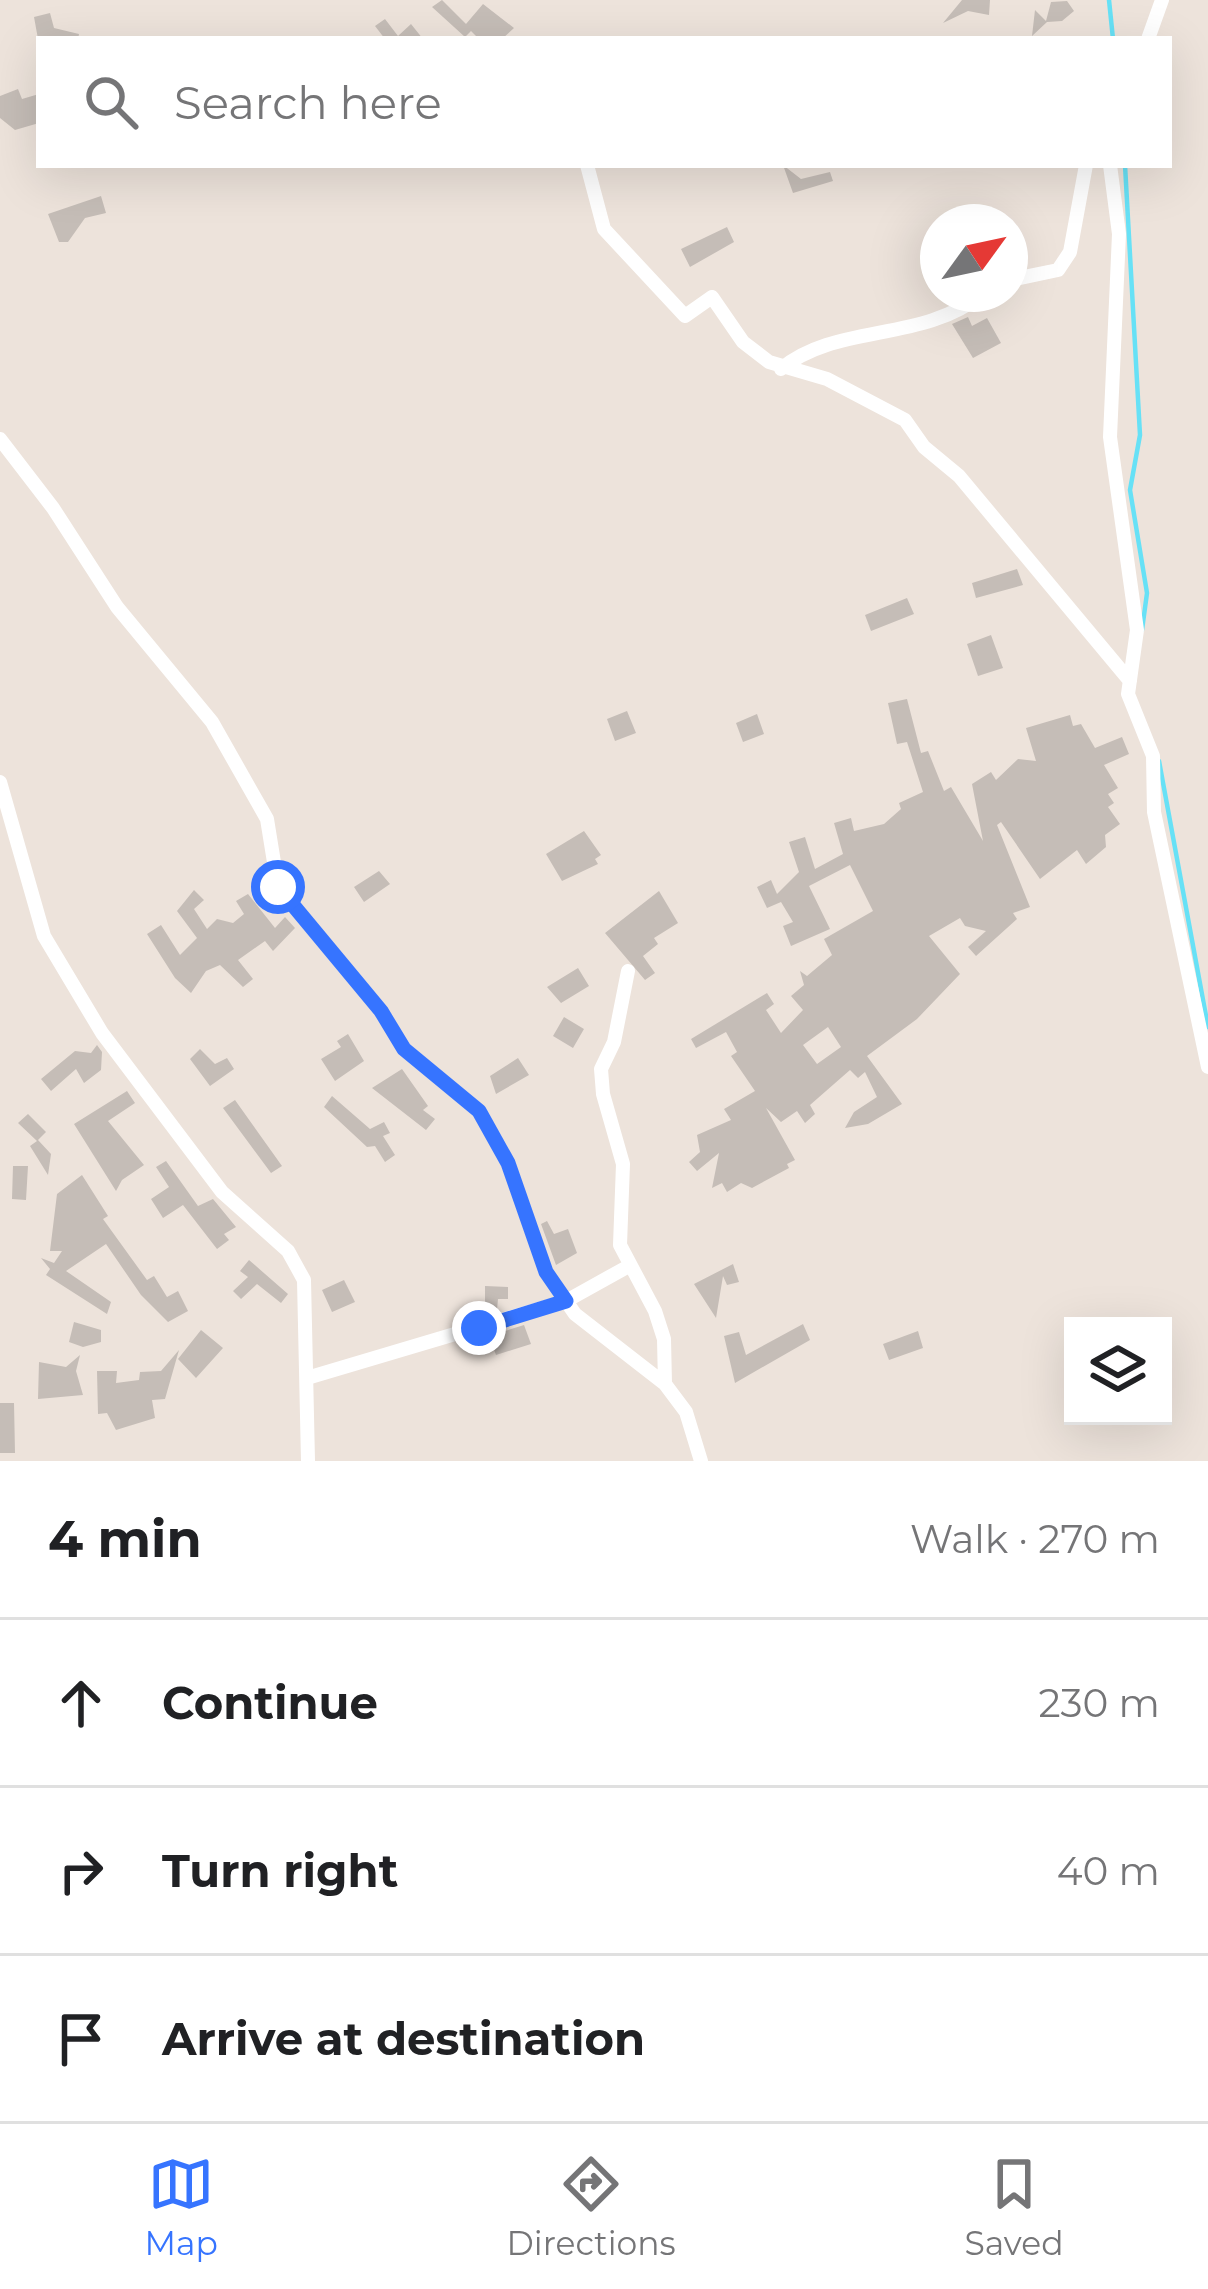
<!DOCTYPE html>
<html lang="en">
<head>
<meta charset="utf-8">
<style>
  body { margin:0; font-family:Montserrat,sans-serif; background:#f6f6f6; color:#202124 }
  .controls { position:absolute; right:36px; bottom:36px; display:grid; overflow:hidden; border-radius:0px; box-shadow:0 12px 48px #0002 }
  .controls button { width:108px; height:108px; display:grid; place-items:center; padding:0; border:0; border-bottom:3px solid #e0e0e0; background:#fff; color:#202124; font:60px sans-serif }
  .compass { position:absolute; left:920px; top:204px; width:108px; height:108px; border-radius:50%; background:#fff; box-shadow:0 12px 48px #0002; rotate:57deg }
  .stop { position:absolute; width:36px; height:36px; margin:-27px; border:9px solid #3674ff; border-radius:50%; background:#fff }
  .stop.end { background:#3674ff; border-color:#fff; box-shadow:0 3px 12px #0008 }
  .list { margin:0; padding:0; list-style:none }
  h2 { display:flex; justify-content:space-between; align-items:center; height:156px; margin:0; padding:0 48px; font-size:51px }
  h2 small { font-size:39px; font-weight:400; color:#757577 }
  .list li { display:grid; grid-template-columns:78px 1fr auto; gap:36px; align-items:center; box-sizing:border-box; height:168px; padding:0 48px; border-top:3px solid #e0e0e0 }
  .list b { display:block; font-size:45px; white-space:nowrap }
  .list em { font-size:39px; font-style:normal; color:#757577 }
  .icon { flex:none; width:66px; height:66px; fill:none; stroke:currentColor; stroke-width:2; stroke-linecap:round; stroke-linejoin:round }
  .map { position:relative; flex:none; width:1208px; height:1461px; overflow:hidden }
  .search { position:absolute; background:#fff; box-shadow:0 12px 48px #0002; left:36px; right:36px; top:36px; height:132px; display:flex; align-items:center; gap:30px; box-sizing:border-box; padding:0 42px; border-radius:0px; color:#757577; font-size:45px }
  .sheet { height:660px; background:#fff }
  nav { display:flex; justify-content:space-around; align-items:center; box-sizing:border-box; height:168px; border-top:3px solid #e0e0e0; background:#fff; font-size:33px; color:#757577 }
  nav a { display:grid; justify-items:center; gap:6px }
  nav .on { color:#3674ff }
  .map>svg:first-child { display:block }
</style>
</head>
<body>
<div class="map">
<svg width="1208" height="1461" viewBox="0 0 1208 1461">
  <rect width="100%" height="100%" fill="#ede3db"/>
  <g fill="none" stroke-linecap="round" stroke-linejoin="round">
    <path stroke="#67e1f6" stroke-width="4.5" d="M1109,0L1113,39
      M1125,165L1140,435L1130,490L1147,593L1142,630
      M1159,761L1208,1027"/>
  </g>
  <path fill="#c5bdb7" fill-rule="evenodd" d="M442,0L466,24L483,4L514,28L502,39H479L471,31L465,37L432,7Z
    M962,0H990L989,15L968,11L943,23Z
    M1067,1L1074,11L1062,21L1047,22L1032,36L1035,10L1046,21L1051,2Z
    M50,13L54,28L79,34L78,39H38L34,17Z
    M385,19L398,36L411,24L423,39H385L375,26Z
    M18,89L22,99L39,94V123L15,130L0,118V96Z
    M783,165L801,179L830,172L833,181L793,193Z
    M101,196L106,213L85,218L68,242H59L48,214Z
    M727,227L734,242L690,267L681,249Z
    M968,317L972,326L987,318L1001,343L973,358L952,324Z
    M1017,569L1023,585L976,598L972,583Z
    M907,598L914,614L871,631L865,615Z
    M991,635L1003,668L978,676L967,644Z
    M907,699L921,753L928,751L944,791L951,787L983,841L972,784L991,772L996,780L1018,759L1036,761L1026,728L1070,715L1073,726L1081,724L1095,748L1122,737L1129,754L1104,765L1118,788L1108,794L1114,803L1108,807L1120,824L1105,835L1106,847L1086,864L1077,850L1040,879L1001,822L997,825L1030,907L1013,913L1017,919L976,956L968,947L986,931L965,926L960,918L929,936L960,974L917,1019L867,1056L902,1104L868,1124L845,1128L854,1112L877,1097L865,1072L858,1078L850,1070L810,1105L815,1114L805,1123L797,1111L781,1122L766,1108L795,1160L787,1164L789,1168L752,1188L741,1183L727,1192L722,1183L712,1188L719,1153L697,1171L689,1162L700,1152L697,1135L731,1120L724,1109L755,1091L731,1056L737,1052L726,1032L696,1048L691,1039L767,993L774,1004L766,1010L781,1033L803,1010L791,996L804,985L800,971L807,976L832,955L824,939L873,911L850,865L809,886L830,929L791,946L783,926L793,922L781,902L767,908L757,887L771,880L777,894L799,872L789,842L805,837L815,869L843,854L834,823L851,818L854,831L884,824L901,809L899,803L923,792L907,742L897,744L888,703ZM828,1027L841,1047L817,1064L803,1045Z
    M627,711L636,733L615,741L607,719Z
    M757,714L764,734L743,742L736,723Z
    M584,831L601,855L595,859L598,864L562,881L546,854Z
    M379,871L390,884L364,902L354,887Z
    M194,890L204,900L194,909L207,929L217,919L233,923L244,914L236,901L248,894L275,928L285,917L295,928L273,951L265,941L238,960L253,979L243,987L220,965L206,971L191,993L175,978L147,934L161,925L180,955L197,938L177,911Z
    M659,891L678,923L654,938L658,944L643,956L655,973L645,980L605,933Z
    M578,968L589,986L561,1003L547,987Z
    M564,1017L584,1029L573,1048L553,1036Z
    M348,1034L364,1061L335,1081L321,1059L341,1047L337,1041Z
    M97,1045L102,1052L101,1070L84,1083L76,1069L51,1091L41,1079L75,1051L91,1053Z
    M200,1049L215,1064L227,1058L234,1069L210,1086L190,1059Z
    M518,1058L529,1075L496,1094L490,1076Z
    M402,1069L428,1106L423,1110L435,1119L426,1130L372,1088Z
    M127,1091L135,1103L108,1121L144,1165L122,1180L116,1191L74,1124Z
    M332,1096L370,1129L384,1122L390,1133L383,1136L395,1155L385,1162L375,1146L367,1147L324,1107Z
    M235,1100L282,1166L271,1173L223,1108Z
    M28,1114L46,1132L38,1140L51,1154L48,1175L30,1146L37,1141L18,1123Z
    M166,1161L198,1206L213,1199L236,1227L224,1234L229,1240L217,1249L183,1205L163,1218L151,1199L169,1187L156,1167Z
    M13,1166H28L26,1200L12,1199Z
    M82,1175L108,1216L103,1219L147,1280L154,1276L167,1297L178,1291L188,1311L168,1322L141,1295L106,1244L66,1271L111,1302L107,1314L46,1275L50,1269L41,1258L54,1263L62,1251H50L57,1194Z
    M547,1221L554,1234L568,1229L577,1253L556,1265L541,1224Z
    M249,1260L288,1294L281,1303L257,1284L241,1299L233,1291L248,1277L240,1271Z
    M733,1264L739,1282L727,1285L723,1276L716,1318L694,1284Z
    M344,1280L355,1302L332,1312L322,1290Z
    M485,1286L508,1287V1299H498L497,1310L485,1313Z
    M74,1322L101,1330V1342L83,1347L69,1342Z
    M803,1324L810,1340L735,1383L724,1336L739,1332L746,1355Z
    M524,1325L531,1344L496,1355L489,1336Z
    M201,1330L223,1348L196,1378L178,1359Z
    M918,1331L923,1348L889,1360L883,1344Z
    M179,1350L165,1399L152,1400L155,1418L116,1430L107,1413L98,1414L97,1371H117L116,1383L139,1380L140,1372L161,1371Z
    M80,1355L76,1371L83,1395L38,1399L39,1362L66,1367Z
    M0,1403H14L15,1453H0Z"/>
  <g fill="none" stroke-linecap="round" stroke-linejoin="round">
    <path stroke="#fff" stroke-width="14" d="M1148,39L1162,0
      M587,165L604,229L685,316L712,297L743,342L769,362L827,379L905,420L924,447L959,476L1130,681
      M1110,165L1119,234L1110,437L1137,630L1128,694L1153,756L1154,812L1208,1067
      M1010,280L1058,270L1070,252L1086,165
      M781,369C836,323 923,343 982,294
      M0,439L53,508L117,607L212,722L267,819L278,887L381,1011L404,1049L479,1111L508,1163L546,1272L575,1314L665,1384L686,1412L701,1461
      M0,782L44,936L102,1033L222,1192L288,1251L304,1280L308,1461
      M628,971L614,1042L601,1069L603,1094L623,1164L620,1245L655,1311L664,1339L665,1384
      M307,1378L566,1301L629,1266"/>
  </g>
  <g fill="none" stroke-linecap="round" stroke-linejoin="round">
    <path stroke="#3674ff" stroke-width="15" d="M278,887L381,1011L404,1049L479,1111L508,1163L546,1272L566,1301L479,1328"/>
  </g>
</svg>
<div class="controls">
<button><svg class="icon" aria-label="layers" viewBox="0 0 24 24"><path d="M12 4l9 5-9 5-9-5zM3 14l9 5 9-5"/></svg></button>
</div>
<svg class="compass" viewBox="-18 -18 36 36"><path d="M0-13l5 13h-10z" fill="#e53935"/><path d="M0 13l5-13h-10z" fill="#757577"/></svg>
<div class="stop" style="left:278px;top:887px"></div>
<div class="stop end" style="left:479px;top:1328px"></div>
<div class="search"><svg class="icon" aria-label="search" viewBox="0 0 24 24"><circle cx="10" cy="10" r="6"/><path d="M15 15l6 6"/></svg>Search here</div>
</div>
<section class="sheet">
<h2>4 min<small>Walk · 270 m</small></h2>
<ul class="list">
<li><svg class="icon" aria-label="ahead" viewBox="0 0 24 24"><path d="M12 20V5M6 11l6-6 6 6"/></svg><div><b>Continue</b></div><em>230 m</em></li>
<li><svg class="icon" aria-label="right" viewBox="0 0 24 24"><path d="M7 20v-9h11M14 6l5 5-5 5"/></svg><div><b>Turn right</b></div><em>40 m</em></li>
<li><svg class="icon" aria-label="arrive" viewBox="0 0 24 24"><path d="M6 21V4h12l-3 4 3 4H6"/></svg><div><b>Arrive at destination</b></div></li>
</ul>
</section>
<nav>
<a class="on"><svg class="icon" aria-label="map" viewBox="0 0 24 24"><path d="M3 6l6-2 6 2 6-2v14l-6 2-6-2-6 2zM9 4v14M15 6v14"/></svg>Map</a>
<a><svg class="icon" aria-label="directions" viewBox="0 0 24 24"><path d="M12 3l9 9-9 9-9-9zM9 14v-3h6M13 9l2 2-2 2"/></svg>Directions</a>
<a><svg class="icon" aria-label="saved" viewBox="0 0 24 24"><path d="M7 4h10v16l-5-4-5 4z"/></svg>Saved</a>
</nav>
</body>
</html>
